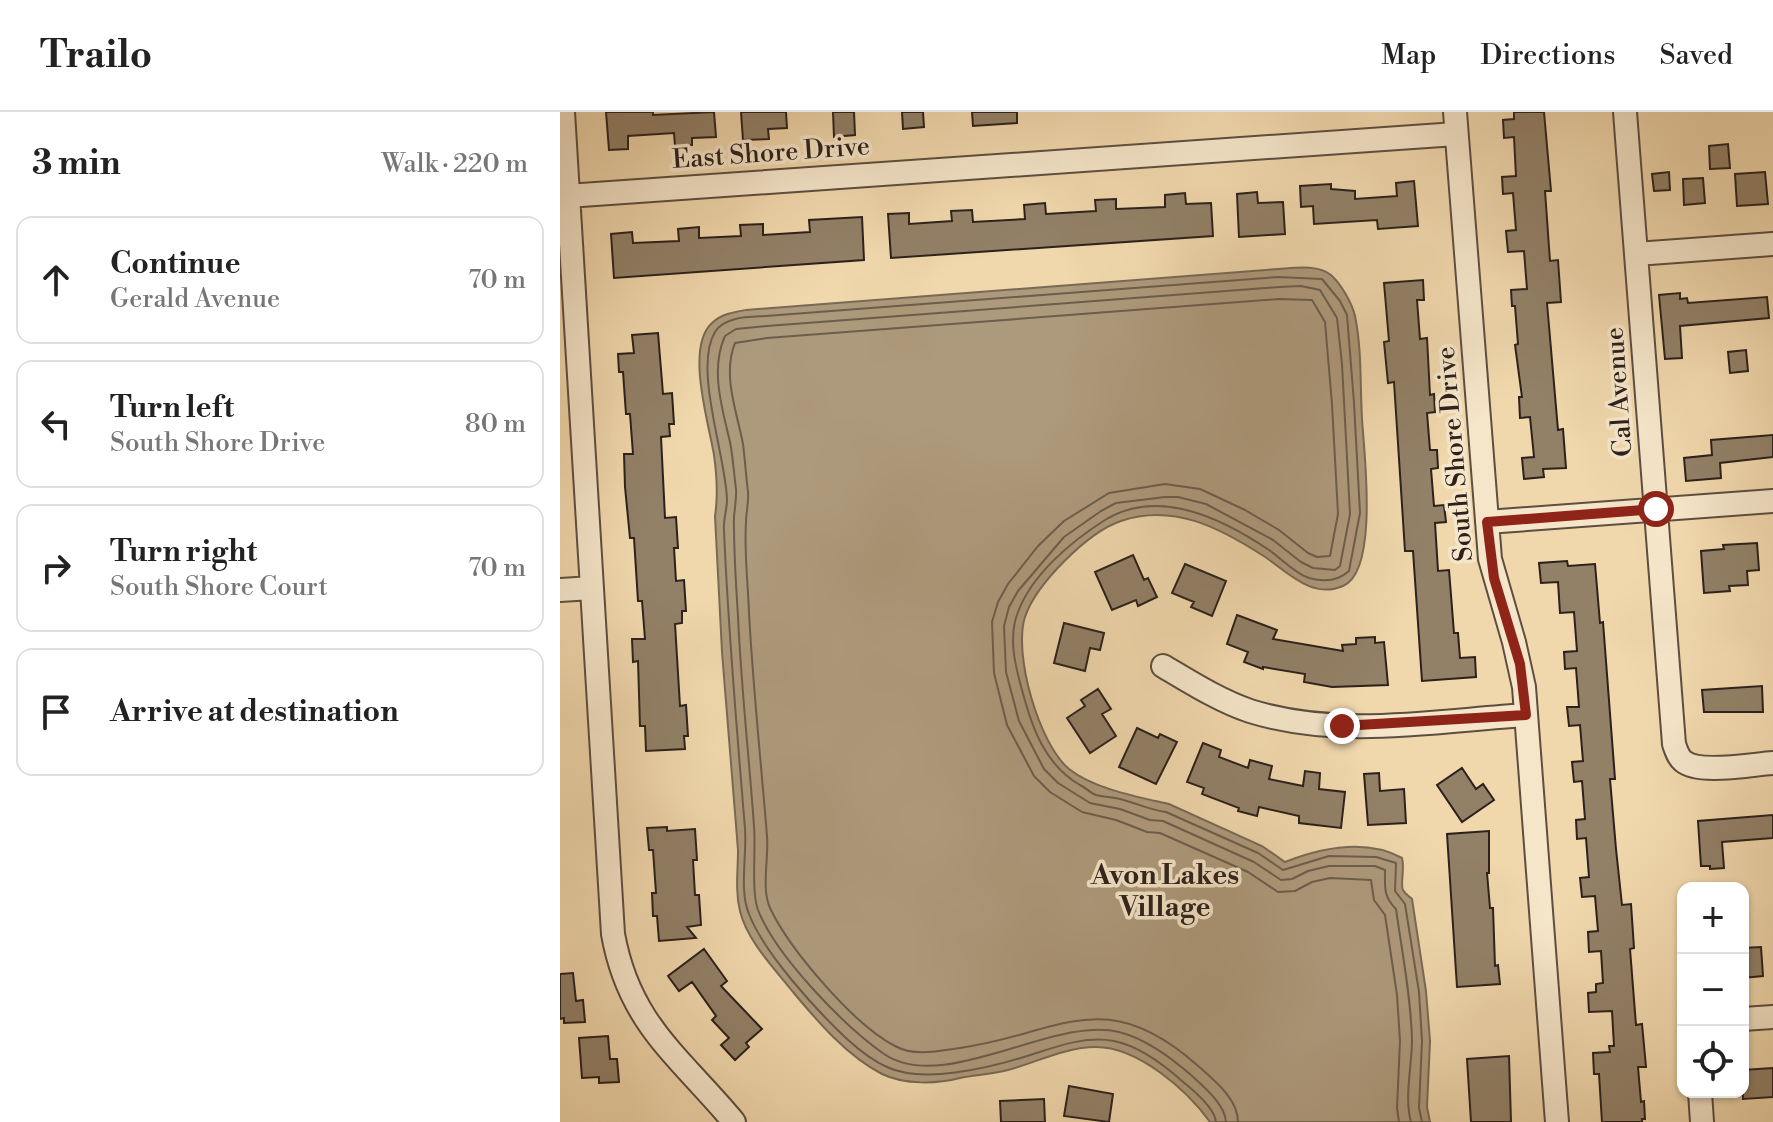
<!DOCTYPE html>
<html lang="en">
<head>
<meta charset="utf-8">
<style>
  body { margin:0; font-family:"Libre Bodoni",serif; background:#f6f6f6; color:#222 }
  .controls { position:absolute; right:24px; bottom:24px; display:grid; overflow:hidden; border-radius:16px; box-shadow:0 2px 6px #0004 }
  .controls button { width:72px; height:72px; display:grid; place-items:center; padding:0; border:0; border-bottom:2px solid #e0e0e0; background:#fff; color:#222; font:40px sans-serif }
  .stop { position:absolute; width:24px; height:24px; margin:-18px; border:6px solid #8f2418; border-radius:50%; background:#fff }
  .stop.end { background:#8f2418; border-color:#fff; box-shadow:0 2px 8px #0008 }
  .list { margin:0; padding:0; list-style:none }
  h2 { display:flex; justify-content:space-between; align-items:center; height:104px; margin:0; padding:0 32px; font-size:34px }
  h2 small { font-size:26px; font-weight:400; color:#767676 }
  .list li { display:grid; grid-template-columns:52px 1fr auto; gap:24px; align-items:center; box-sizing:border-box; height:128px; margin:0 16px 16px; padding:0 16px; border:2px solid #e0e0e0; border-radius:16px }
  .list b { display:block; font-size:30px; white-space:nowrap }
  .list p { margin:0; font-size:26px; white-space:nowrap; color:#767676 }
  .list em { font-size:26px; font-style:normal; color:#767676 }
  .icon { flex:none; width:44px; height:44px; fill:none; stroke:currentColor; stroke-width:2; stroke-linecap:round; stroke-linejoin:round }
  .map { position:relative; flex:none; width:1213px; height:1010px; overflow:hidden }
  header { display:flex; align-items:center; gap:48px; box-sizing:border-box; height:112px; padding:0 40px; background:#fff; border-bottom:2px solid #e0e0e0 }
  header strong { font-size:38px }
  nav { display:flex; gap:44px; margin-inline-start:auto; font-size:28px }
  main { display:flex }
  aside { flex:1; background:#fff }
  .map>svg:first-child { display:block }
</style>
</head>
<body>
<header>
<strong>Trailo</strong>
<nav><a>Map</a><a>Directions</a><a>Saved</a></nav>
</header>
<main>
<aside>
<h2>3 min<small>Walk · 220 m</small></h2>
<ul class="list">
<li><svg class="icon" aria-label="ahead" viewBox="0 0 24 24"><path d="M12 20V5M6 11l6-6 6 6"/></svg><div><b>Continue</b><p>Gerald Avenue</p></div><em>70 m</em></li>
<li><svg class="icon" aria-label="left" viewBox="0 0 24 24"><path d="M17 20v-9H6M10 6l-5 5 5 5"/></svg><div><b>Turn left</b><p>South Shore Drive</p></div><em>80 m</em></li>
<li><svg class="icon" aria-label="right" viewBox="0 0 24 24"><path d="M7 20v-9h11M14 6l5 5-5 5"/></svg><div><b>Turn right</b><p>South Shore Court</p></div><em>70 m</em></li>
<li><svg class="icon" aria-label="arrive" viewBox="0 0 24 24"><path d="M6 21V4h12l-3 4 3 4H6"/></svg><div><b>Arrive at destination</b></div></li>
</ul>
</aside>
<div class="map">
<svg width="1213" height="1010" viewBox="0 0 1213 1010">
  <rect width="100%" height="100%" fill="#f0d7ac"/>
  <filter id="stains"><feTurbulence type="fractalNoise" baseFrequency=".0025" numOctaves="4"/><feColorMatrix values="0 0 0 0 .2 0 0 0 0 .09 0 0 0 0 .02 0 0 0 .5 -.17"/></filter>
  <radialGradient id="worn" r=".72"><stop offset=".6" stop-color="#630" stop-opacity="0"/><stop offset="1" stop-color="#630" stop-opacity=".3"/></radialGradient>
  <path fill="#ad997b" stroke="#796955" stroke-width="2" d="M718,157C734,156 758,152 771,163C781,172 792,191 795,204C802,238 800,273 802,307C804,340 819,459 783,474C751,488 726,458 702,443C660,416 613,391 561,409C528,420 476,472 465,505C453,542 479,632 509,657C534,677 578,685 609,692L702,734L725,750C761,736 805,726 842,746C845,756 840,773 843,778C845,782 849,784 852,787L866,879L870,929L867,995L870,1010H650C627,978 578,935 536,935C506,935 477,950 448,958C432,962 416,963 400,966C377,972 345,973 322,962C287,944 258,910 233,880C215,857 187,829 180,799C175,779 178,759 178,738L162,540L155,404C158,384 157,364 154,343C149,312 125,235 152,211C161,202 174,200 186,198Z"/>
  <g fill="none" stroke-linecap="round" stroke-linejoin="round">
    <path stroke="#6c5d4c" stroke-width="2" d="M656,1010C655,996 633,978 622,969C603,952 579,934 554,929C524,923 493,936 464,945C428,956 363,972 327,955C313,949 298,937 287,927C256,898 204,841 189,802C179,779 187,743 185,717C177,618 168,518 164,418C163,408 167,398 167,388C166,344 133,256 155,220C164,204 191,205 206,204L718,165L762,167L780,189L787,203L794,291L800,401L789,459C778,469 763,470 749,466C734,461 722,447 709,438C663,407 599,375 545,408C512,429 472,462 458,500C448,525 455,553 462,578C472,616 485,653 520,673C526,676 530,681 536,683C543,685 552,685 560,687C576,691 590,698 606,700L698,741L723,758L769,744L816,745L836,751L835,779L845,792L859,880L862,929L859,996L862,1010
      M666,1010C665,992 644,975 631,963C610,945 586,927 559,920C495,903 384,983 324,942C284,914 216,844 198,798C191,779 196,737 194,714C189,644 181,574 178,504C176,474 174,443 174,413C173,401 177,390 176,377C174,362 173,345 170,330C162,296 150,257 165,224L176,217L207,214L719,175L741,174L760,178L777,206L782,252L790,402L780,454L775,458L753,456L741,450L713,428L646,392L618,385H605L556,391L541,399L504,425L458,479L449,495L444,514L446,560L459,609L484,657L498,671L530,691L560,697L590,708L603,709L694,750L721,768L732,767L748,759L769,754H815L825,758C825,775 823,784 836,797C842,840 851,885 852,928C852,954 844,985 851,1010
      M678,1010C678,987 654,968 637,953C544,871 502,921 400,936C379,939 355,945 335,934C294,913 230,838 210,796C201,776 209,746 207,724C201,650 193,575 189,501C188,471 184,440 186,410C186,400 189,391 188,380C186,364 185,348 183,332C177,300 162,263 175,231L207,226L719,187L752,188L765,210L772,292L778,402L770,444L757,445L748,441L719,418L685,398L640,377L605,372L549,381L504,409L478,434L448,472L438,490L432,510L434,561L447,613L474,664L490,680L522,700L556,708L587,720L600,721L688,760L718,780L735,779L752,770L770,766L811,768L814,788L825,803L837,883L840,929L837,996L839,1010"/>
  </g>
  <path fill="#928067" stroke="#2c211c" stroke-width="2" d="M46,0H93V3L154,0L156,25L132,26V33L115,34L114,21L68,24V37L49,38Z
    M181,0H226L227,16L208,17L209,27L183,28Z
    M273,0H294L295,23L274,25Z
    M342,0H363L364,15L343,17Z
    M412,0H457V11L413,14Z
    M954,0H984L991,79H985L990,149L998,148L1001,190L987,191L998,318L1003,317L1006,356L983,357L984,365L964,367L962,346L974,345L970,305L960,306L959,285H962L955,233L958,232L955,194H952L951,178L967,177L964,139L948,140L946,119L956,118L953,81L943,82L942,65L956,64L954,25L944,26L943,8L954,7Z
    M1168,32L1170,56L1150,57L1149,34Z
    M1109,60L1110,78L1094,79L1092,62Z
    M1205,60L1208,92L1177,94L1175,62Z
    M1143,66L1145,91L1124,93L1123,67Z
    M854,69L858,114L818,117L817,108L754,112L753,94L741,95L740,74L771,72V77L795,79V87L837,84L836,71Z
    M697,80L698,91L723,90L725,122L679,125L677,82Z
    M625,81L626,92L651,91L653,124L331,146L328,102L349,101V112L392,109L391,99L412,98L413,110L465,107L464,93L485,91L486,102L536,99L535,88L556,87V97L605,95V83Z
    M302,105L304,148L54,166L51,122L72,120L73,131L119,129L118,117L139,115V126L181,124L180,113L203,112V123L250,120L249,108Z
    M863,168L864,188H857L860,227L867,226L870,283L874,282L875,300L867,301L870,338H877L878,356L871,357L874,394L884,393L886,410L875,411L878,459L889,458L894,521H898L900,546L915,545L916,565L862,569L853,439H845L834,270L828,271L824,230L829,229L824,171Z
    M1120,181V187L1127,186L1128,191L1207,185L1209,206L1120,214L1122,246L1105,247L1099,183Z
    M98,221L103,282L112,281L114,312H109L110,324L101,325L105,406L116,405L118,436H114L116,469L124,468L126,499H122V511L115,512L120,594L126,593L128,624H124L125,637L86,639L85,614H80L78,549L73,550L72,527H85L82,489H78L74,426H70L65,375L64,342H73L70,302H66L63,260H59L58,242L74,241L72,223Z
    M1186,238L1188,259L1170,261L1168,240Z
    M1213,323V345L1160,351L1161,366L1126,369L1124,346L1152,343L1151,328Z
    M1197,431L1199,458L1187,459L1188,473L1169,474L1170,479L1144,481L1141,439L1164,437L1163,433Z
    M573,443L584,468L588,466L597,485L578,494L576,488L552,498L535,460Z
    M1007,449L1008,454L1035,452L1040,511L1043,510L1055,667H1050L1056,737L1062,793L1071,792L1074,836L1070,837L1076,913L1082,912L1086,955H1078L1081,990L1084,989L1085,1007H1082V1010H1042L1039,962H1034L1033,941L1050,940L1049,934H1054L1052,899L1029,900L1028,881L1036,880V872L1043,871L1041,839L1029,840L1028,820L1038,819L1035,784L1022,785L1020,766L1029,765L1026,726L1017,727L1016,708L1025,707L1022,669L1014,670L1012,650L1023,649L1020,613L1009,614L1007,595H1019L1016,556L1005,557L1004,540L1017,539L1014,500L1000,501L998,470L981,471L979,451Z
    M625,452L666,469L652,504L631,495L634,490L612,481Z
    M677,503L717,518L713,527L783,539L782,533L796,532V526L815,525V531L824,530L828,573L772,575L744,570L745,562L703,555V557L684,550L688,540L667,532Z
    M504,511L544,521L540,538L530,536L525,559L494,551Z
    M1202,574L1203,600H1144L1142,578Z
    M538,577L551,597L542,602L556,624L530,641L507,606L525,594L521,588Z
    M577,616L598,626L600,622L617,630L596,672L559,655Z
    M643,631L661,638L659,645L688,656L690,648L712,654L709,667L743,674L745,659L760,661L759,677L785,680L781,716L739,711V704L699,695L697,704L678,699L679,696L642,682L644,676L627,670Z
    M902,656L916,677L923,672L934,688L902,710L877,673Z
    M819,661L820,679L844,677L846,711L808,713L804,662Z
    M1213,703V726L1162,730L1164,756L1150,757V754H1141L1138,709Z
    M107,715V719L135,717L137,748H133L135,783H139L141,813L127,815L136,826L99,829L97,804H93L92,781H96L93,738H89L87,716Z
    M929,719V761H927L930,796H933L935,854L938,853L940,872L897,875L887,722Z
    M1201,835L1203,864L1183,866V836Z
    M144,837L167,869L161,874L202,917L186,931L189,935L175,948L161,933L169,926L152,908L156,904L132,870L119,879L108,864Z
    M13,861L16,889L23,888L25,910L4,911V906L0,907V862Z
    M48,924L50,947H57L59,970L39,971V965L22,966L19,926Z
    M949,944L951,1010H911L907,947Z
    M1213,956V985L1183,987V958Z
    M509,974L553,982L549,1010L504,1004Z
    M484,987L485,1010H441L440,989Z"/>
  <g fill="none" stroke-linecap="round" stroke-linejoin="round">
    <defs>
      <path id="minor" d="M3,0L53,822C69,912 120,945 174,1010
        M895,0L930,447L954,530L964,575L997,1010
        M1065,0L1114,632C1116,638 1118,645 1123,649C1139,663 1193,652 1213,651
        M7,84L896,22
        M1076,142L1213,132
        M927,410L1213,389
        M0,478L32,476
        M603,554C630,570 660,589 690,599C779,627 875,609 966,603
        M1183,907L1213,905
        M1140,980L1142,1010"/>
    </defs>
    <use href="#minor" stroke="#5d4e40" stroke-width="26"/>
    <use href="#minor" stroke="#f5e5c9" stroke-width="22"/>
  </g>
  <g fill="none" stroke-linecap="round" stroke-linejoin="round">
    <path stroke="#8f2418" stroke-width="10" d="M782,614L966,603L960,552L934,466L927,410L1096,397"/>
  </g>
  <g text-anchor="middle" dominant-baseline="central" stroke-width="7" stroke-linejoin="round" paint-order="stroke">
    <g font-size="26" fill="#2c211c" stroke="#f5e5c9">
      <text transform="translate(211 41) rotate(-4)">East Shore Drive</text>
      <text transform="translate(1059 280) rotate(-94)">Cal Avenue</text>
      <text transform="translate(895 342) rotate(-95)">South Shore Drive</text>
    </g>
    <g font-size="28" font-weight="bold" fill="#2c211c" stroke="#f5e5c9">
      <text x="605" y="763">Avon Lakes<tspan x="605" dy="32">Village</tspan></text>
    </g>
  </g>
  <rect width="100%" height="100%" filter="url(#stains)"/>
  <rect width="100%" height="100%" fill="url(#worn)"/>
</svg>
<div class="controls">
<button>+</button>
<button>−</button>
<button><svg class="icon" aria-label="locate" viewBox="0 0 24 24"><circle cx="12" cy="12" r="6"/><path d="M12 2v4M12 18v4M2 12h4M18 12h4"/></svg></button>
</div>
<div class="stop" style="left:1096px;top:397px"></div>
<div class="stop end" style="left:782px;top:614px"></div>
</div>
</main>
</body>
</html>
